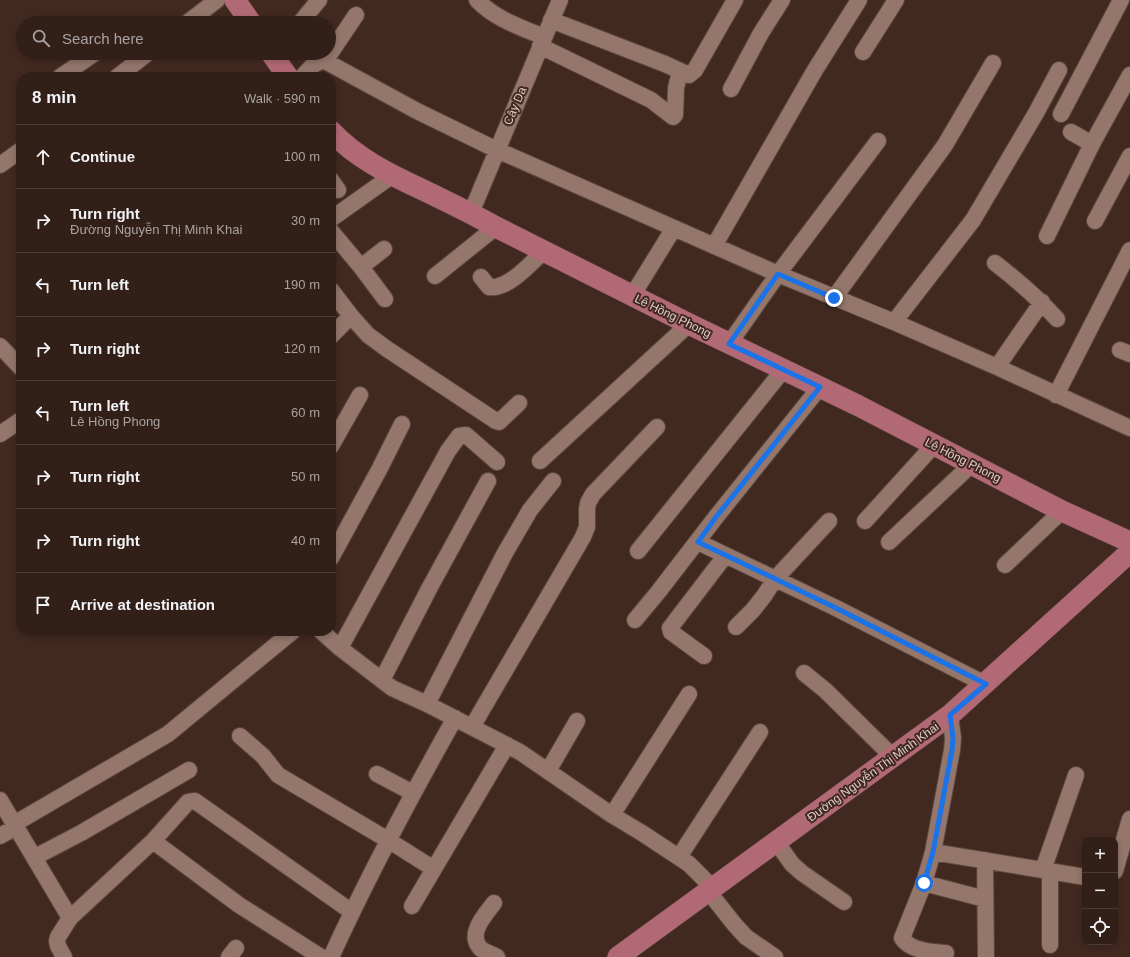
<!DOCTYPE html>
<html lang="en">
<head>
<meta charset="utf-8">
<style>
  body { margin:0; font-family:Arial,sans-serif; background:#3a2721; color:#f1f3f6 }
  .controls { position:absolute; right:12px; bottom:12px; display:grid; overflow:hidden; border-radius:8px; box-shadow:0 2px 6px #0003 }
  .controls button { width:36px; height:36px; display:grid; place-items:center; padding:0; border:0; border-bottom:1px solid #4d3d37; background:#321f18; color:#f1f3f6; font:20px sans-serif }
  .stop { position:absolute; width:12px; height:12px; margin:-9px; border:3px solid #1a73e8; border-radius:50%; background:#fff }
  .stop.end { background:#1a73e8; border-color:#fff; box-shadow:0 1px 4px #0008 }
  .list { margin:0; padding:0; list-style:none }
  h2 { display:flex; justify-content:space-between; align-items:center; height:52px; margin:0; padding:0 16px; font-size:17px }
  h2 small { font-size:13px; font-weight:400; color:#a8a2a2 }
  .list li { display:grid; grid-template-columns:26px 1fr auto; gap:12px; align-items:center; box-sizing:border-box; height:64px; padding:0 16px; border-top:1px solid #4d3d37 }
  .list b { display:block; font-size:15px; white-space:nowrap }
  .list p { margin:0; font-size:13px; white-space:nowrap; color:#a8a2a2 }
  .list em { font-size:13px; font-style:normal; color:#a8a2a2 }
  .icon { flex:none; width:22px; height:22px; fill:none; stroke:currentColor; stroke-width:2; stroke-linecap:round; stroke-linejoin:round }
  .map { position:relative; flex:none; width:1130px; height:957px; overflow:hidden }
  .search { position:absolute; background:#321f18; box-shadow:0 2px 6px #0003; left:16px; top:16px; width:320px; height:44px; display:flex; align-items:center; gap:10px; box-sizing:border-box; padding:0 14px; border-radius:22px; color:#a8a2a2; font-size:15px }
  .panel { position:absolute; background:#321f18; box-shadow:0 2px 6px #0003; left:16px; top:72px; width:320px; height:564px; border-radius:16px }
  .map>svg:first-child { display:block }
</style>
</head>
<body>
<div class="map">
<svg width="1130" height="957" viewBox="0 0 1130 957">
  <rect width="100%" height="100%" fill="#422920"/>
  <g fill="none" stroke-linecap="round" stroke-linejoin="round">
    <defs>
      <path id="minor" d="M477,0C495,19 520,27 544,37
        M551,20L665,64L689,75L695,70L735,0
        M187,23L217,0
        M300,23L319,0
        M540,46L651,100L673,117L675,115L676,88L680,71
        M863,52L896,0
        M325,61L356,15
        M60,77L95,53
        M117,77L148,53
        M302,77C309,70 314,61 325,61L417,111L497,150L778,274L894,322L997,367L1130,428
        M731,89L761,33L782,0
        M1061,114L1121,0
        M1071,132L1092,144
        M0,165L21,150
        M331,180L338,190
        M471,213L560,0
        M331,219L393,175
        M1095,221L1130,156
        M331,231L361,267L385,299
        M1047,236L1092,144L1130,75
        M714,246L815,70L859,0
        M995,263C1017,280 1038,298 1057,319
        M361,267L384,249
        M435,276L496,227
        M481,277L489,287C508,290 531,263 544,251
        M331,290L351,316L368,335L387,349L496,421L499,422L519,403
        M632,296L674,228
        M834,298L945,145L993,63
        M894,322L973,220L1036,113L1059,70
        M331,336L351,316
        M729,344L778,274L878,141
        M0,346L21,368
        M1120,350L1130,354
        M997,367L1042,302
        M1056,395L1130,250
        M0,434L21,420
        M331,446L360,395
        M540,461L689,324
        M865,521L934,445
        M698,542L834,607L985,684
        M889,542L972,464
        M638,551L784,369
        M331,558L379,470L402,424
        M1005,565L1062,511
        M635,620L659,591L716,517L820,387
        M736,627L753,610L764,596L775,579L829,521
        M321,631L340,648L392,688L427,704L520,752L612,815L642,833L689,864L713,888
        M340,648L448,451L459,436L466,435L497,462
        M704,656L671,632L670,628L725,556
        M804,673L826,691L893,757
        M382,680L430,587L488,481
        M427,704L505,553L530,510L553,481
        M472,727L583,537L587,527V509L588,503L593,494L657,427
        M240,736L263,756L278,775L388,840L434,869
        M548,771L577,721
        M377,774L413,793
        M0,800L70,918
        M612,815L689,694
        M14,824L168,734L293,631
        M0,836L16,827
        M153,841L239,905L321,957
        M777,843L792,864L802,873L844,902
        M933,852L1085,877
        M35,857L81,833L189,770
        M679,857L760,732
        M985,860L986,957
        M1043,870L1076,775
        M1115,871L1130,819
        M924,883L985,899
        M708,891L735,925L746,937L775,957
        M494,903C486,914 467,933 480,948C484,952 492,954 497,957
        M412,906L507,745
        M1050,945V871
        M946,953C932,952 910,951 902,938L924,883L933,852L952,750L953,738L950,715
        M64,957L58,946L57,941L58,937L70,918L153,841L188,802L195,801L352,912
        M229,957L236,948
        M329,957L332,955C369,874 411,796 455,718"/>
      <path id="major" d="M235,0L251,23
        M271,53L288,77
        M331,131C356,158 389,174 421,189C446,201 471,213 496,227L689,324L857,405L1062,511L1130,542
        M618,957L950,715L1130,552"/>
    </defs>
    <use href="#minor" stroke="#5b463e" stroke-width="18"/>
    <use href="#major" stroke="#5b463e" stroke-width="22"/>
    <use href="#minor" stroke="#94766b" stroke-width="16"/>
    <use href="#major" stroke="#b26976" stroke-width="21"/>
  </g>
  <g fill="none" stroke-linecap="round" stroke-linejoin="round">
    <path stroke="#1a73e8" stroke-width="5" d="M834,298L778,274L729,344L820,387L716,517L698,542L834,607L986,684L950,715L953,738L952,750L933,852L924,883"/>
  </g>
  <g text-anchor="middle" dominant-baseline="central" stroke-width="4" stroke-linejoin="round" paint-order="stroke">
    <g font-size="12" fill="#dfcec8" stroke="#422920">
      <text transform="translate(515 106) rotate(-67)">Cây Da</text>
      <text transform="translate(673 316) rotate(26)">Lê Hồng Phong</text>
      <text transform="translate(963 460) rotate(27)">Lê Hồng Phong</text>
      <text transform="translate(873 772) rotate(-36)">Đường Nguyễn Thị Minh Khai</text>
    </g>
  </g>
</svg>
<div class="controls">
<button>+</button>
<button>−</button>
<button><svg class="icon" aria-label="locate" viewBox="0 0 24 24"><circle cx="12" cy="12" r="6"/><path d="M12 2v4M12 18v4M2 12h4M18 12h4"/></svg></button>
</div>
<div class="stop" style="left:924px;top:883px"></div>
<div class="stop end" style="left:834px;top:298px"></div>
<div class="search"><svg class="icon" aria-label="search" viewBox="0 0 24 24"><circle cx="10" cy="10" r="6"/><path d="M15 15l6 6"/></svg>Search here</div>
<section class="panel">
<h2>8 min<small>Walk · 590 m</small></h2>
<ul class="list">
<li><svg class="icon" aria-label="ahead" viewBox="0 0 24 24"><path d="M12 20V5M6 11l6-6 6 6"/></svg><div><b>Continue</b></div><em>100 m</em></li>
<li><svg class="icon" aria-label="right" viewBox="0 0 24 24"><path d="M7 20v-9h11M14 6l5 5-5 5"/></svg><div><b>Turn right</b><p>Đường Nguyễn Thị Minh Khai</p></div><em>30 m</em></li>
<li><svg class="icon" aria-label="left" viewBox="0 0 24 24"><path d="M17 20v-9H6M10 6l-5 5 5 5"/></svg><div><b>Turn left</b></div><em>190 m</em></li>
<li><svg class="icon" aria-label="right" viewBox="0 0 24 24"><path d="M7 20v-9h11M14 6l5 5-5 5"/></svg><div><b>Turn right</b></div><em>120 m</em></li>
<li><svg class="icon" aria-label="left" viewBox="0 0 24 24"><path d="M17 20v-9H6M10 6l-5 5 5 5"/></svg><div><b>Turn left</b><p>Lê Hồng Phong</p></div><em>60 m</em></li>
<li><svg class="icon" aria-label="right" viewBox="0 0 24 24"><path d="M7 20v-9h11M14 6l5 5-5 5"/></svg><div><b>Turn right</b></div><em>50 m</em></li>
<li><svg class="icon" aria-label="right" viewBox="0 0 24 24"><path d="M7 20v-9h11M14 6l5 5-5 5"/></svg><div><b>Turn right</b></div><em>40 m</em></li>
<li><svg class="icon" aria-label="arrive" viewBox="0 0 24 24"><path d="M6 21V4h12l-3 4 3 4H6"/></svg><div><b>Arrive at destination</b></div></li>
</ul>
</section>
</div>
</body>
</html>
